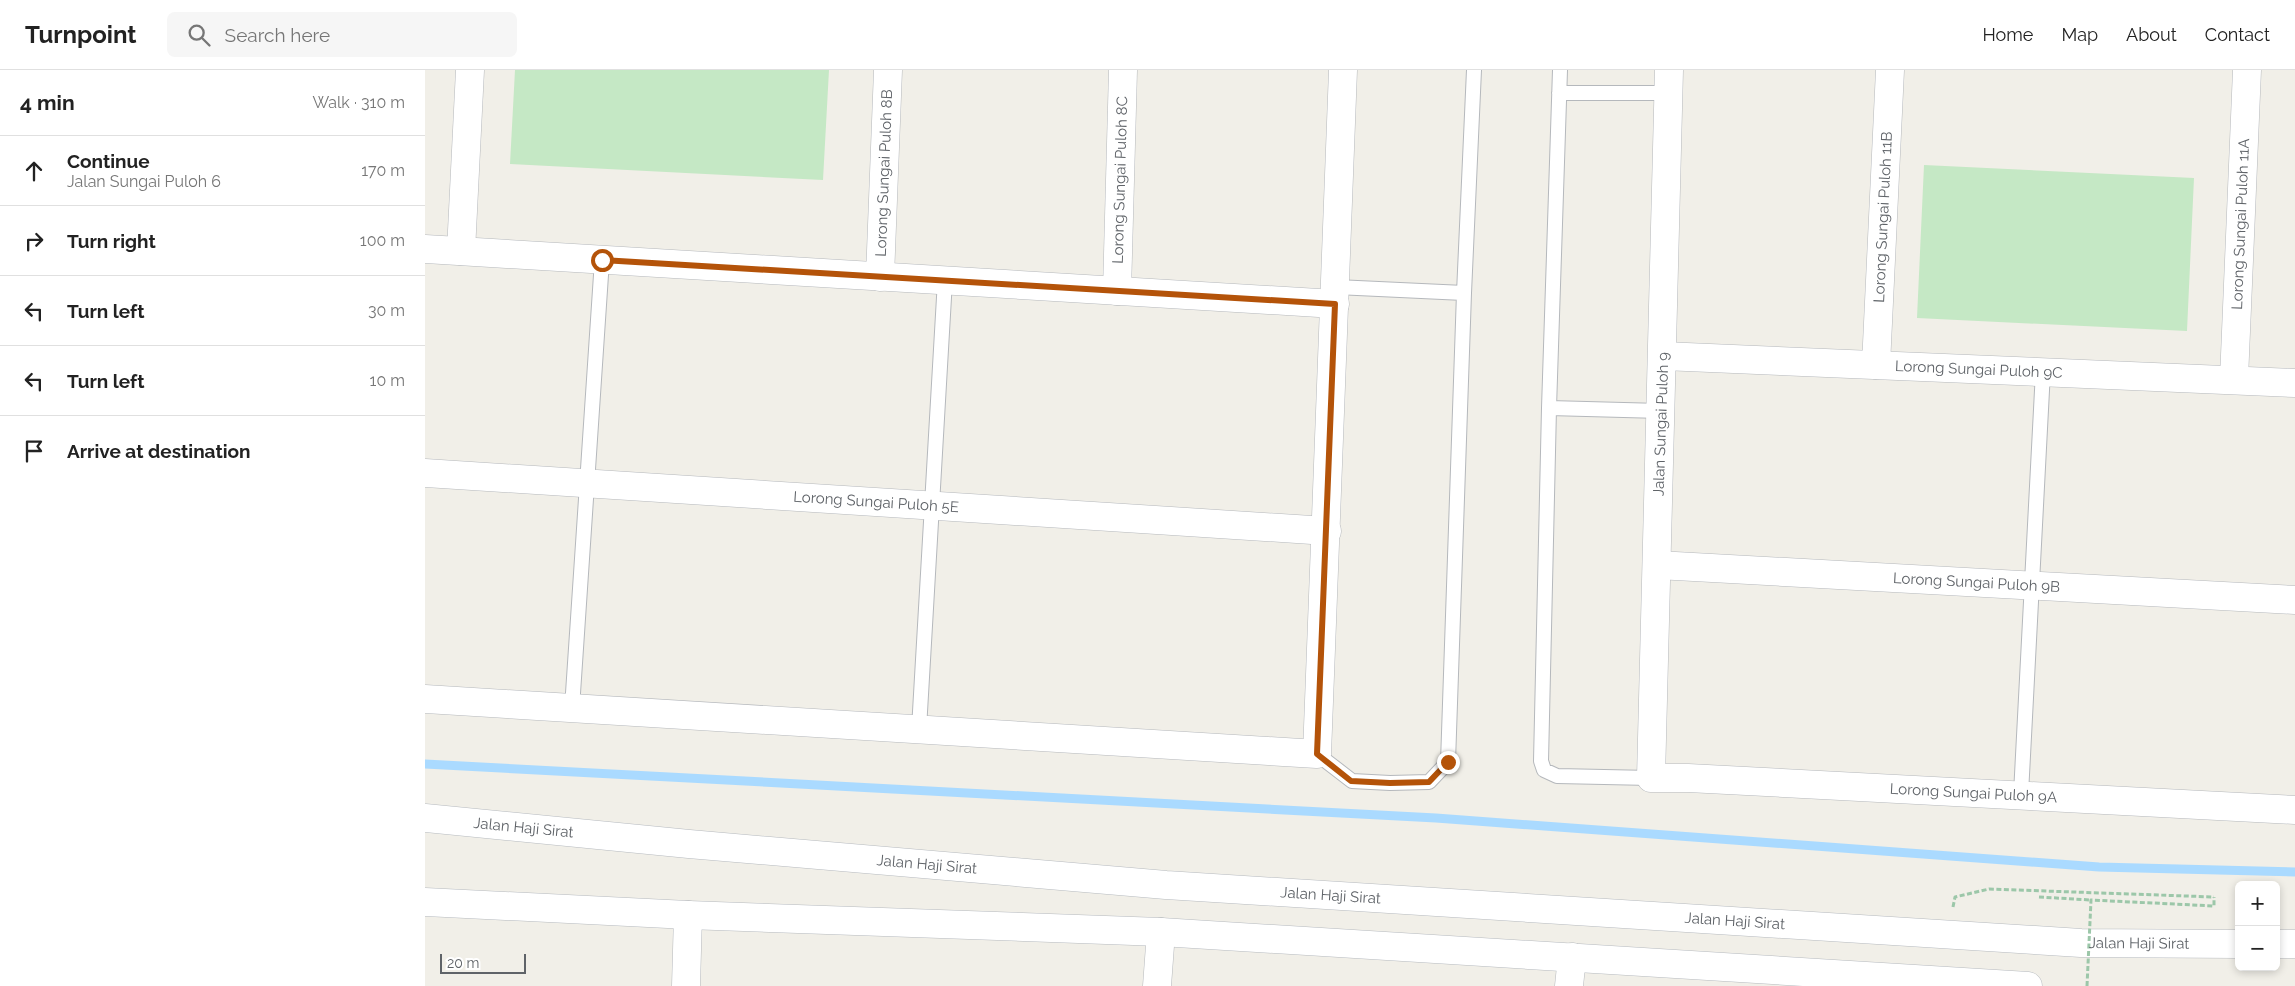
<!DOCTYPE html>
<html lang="en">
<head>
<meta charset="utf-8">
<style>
  body { margin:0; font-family:Raleway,sans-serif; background:#f6f6f6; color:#222 }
  .controls { position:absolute; right:15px; bottom:15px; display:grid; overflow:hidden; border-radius:8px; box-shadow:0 2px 8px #0003 }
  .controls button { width:45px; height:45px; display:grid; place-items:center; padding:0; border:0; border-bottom:1px solid #e0e0e0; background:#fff; color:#222; font:25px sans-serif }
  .scale { position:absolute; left:15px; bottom:12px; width:86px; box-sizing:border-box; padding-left:5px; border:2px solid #5f6368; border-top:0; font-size:14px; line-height:18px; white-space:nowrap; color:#5f6368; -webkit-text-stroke:4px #fff; paint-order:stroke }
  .stop { position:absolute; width:15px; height:15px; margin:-11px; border:4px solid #b45309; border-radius:50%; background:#fff }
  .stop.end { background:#b45309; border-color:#fff; box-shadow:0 1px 5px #0008 }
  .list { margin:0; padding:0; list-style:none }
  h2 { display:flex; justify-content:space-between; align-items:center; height:65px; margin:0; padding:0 20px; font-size:21px }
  h2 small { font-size:16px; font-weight:400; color:#767676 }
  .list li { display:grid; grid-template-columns:32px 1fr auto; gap:15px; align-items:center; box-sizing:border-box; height:70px; padding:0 20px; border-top:1px solid #e0e0e0 }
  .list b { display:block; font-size:19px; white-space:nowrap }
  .list p { margin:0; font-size:16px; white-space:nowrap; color:#767676 }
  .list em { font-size:16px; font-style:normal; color:#767676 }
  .icon { flex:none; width:28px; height:28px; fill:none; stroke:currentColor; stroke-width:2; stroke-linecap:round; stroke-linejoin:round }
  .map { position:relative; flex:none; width:1870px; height:916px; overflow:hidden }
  header { display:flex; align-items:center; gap:30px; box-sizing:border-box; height:70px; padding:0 25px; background:#fff; border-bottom:1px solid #e0e0e0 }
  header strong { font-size:24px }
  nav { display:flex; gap:28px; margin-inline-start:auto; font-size:18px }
  .search { width:350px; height:45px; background:#f6f6f6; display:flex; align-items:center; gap:12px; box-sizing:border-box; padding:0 18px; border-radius:8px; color:#767676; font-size:19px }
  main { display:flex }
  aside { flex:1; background:#fff }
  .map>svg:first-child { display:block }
</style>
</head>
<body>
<header>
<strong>Turnpoint</strong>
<div class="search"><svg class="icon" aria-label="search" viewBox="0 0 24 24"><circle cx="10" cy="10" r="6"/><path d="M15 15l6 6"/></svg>Search here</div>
<nav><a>Home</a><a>Map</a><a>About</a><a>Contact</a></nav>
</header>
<main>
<aside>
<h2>4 min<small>Walk · 310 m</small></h2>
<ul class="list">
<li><svg class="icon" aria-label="ahead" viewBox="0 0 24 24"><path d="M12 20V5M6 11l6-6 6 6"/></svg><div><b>Continue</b><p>Jalan Sungai Puloh 6</p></div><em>170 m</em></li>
<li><svg class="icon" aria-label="right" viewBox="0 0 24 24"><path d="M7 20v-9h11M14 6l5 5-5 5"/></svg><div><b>Turn right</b></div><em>100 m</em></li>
<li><svg class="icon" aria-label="left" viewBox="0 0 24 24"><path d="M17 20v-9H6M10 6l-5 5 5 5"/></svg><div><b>Turn left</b></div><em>30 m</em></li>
<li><svg class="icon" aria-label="left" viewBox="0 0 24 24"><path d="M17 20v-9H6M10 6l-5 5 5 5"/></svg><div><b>Turn left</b></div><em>10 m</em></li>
<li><svg class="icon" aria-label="arrive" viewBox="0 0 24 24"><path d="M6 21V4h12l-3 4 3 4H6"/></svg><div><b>Arrive at destination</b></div></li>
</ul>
</aside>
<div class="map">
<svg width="1870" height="916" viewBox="0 0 1870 916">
  <rect width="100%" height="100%" fill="#f1efe8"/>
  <path fill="#c5e8c5" d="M90,0H404L398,110L85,94Z
    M1499,95L1769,108L1762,261L1492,248Z"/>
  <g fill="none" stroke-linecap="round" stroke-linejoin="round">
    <path stroke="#aadaff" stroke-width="9" d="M0,694L1011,748L1674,797L1870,802"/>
    <defs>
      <path id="service" d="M1135,0L1124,338L1116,691L1119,700L1132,706L1226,708
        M1134,23H1243
        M911,217L1039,223
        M1124,338L1236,341
        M147,638L177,190
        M494,659L520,210
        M892,684L927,711L965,713L1004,712L1023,692L1039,223L1049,0
        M1596,724L1618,301"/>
      <g id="minor">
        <path id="s1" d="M1244,0L1226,708H1263L1870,740"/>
        <path d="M0,179L910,234"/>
        <path d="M36,181L45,0"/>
        <path id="s2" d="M455,207L463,0"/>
        <path id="s3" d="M692,221L698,0"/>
        <path id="s4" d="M1238,286L1870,313"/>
        <path id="s5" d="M1451,295L1465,0"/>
        <path id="s6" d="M1809,309L1822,0"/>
        <path id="s7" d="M0,403L902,461"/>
        <path id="s8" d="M1232,495L1870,530"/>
        <path d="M0,629L892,684L918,0"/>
        <path d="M261,916L263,845"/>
        <path d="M732,916L736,862"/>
        <path d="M1144,916L1147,887"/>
      </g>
      <g id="secondary">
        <path id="s9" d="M0,748L264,774L741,815L1656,873L1814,874"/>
        <path d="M0,832L263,845L736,862L1603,916"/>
        <path d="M1851,874H1870"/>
      </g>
    </defs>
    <use href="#service" stroke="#b5b8bc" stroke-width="16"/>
    <use href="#minor" stroke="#b5b8bc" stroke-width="29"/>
    <use href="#secondary" stroke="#b6babf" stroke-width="29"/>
    <path stroke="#9cc7a9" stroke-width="3" stroke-dasharray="5 2.5" stroke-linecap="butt" d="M1614,827L1666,830
      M1528,837L1530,827L1564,819L1789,827"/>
    <use href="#service" stroke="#fff" stroke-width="14"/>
    <use href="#minor" stroke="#fff" stroke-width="28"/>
    <use href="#secondary" stroke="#fff" stroke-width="28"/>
    <path stroke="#9cc7a9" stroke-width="3" stroke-dasharray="5 2.5" stroke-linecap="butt" d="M1662,916L1666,830L1789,836V827"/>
  </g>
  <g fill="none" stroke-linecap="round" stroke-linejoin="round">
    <path stroke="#b45309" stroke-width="6" d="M177,190L910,234L892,684L926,711L965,713L1004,712L1023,692"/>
  </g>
  <g text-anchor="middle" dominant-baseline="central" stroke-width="4.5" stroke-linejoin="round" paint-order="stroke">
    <g font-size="15" fill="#5f6368" stroke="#fff">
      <text stroke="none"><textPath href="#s2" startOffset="104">Lorong Sungai Puloh 8B</textPath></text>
      <text stroke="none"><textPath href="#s3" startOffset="111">Lorong Sungai Puloh 8C</textPath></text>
      <text stroke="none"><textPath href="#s5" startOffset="148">Lorong Sungai Puloh 11B</textPath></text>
      <text stroke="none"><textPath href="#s6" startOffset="155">Lorong Sungai Puloh 11A</textPath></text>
      <text stroke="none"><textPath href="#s4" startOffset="316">Lorong Sungai Puloh 9C</textPath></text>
      <text transform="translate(1236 354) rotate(-88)">Jalan Sungai Puloh 9</text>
      <text stroke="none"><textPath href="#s7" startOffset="452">Lorong Sungai Puloh 5E</textPath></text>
      <text stroke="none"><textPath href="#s8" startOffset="320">Lorong Sungai Puloh 9B</textPath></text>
      <text stroke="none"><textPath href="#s1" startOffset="1031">Lorong Sungai Puloh 9A</textPath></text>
      <text stroke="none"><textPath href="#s9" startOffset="99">Jalan Haji Sirat</textPath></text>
      <text stroke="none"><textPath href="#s9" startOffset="504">Jalan Haji Sirat</textPath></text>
      <text stroke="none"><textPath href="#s9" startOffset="909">Jalan Haji Sirat</textPath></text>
      <text stroke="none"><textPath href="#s9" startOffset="1314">Jalan Haji Sirat</textPath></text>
      <text stroke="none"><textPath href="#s9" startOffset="1719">Jalan Haji Sirat</textPath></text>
    </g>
  </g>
</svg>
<div class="controls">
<button>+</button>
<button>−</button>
</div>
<div class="scale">20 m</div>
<div class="stop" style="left:177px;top:190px"></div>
<div class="stop end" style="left:1023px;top:692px"></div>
</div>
</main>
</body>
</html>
